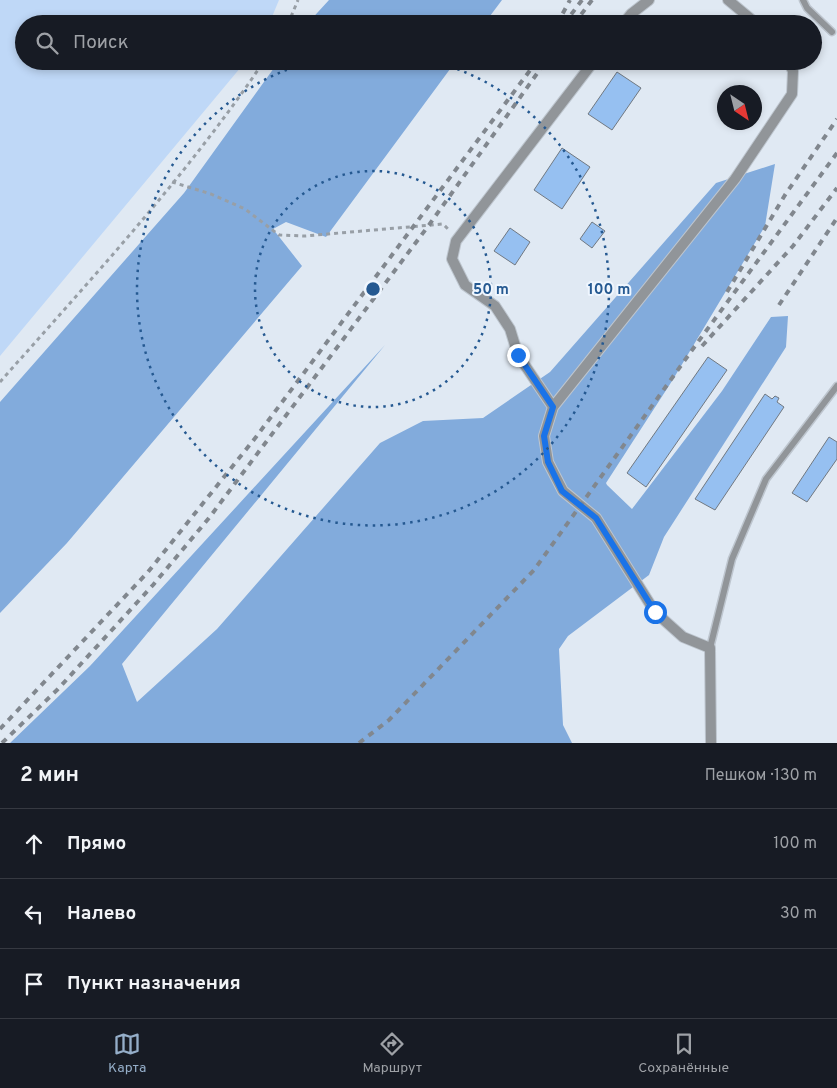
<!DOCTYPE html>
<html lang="ru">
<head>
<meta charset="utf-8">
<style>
  body { margin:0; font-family:Overpass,sans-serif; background:#242831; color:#f1f3f6 }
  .compass { position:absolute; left:717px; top:85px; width:45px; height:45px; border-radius:50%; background:#171b24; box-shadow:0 2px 8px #0003; rotate:145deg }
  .stop { position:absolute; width:15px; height:15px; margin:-11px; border:4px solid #1a73e8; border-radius:50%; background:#fff }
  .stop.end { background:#1a73e8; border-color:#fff; box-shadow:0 1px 5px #0008 }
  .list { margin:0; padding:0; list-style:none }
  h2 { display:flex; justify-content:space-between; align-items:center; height:65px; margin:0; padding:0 20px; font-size:21px }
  h2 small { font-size:16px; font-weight:400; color:#9ea1a6 }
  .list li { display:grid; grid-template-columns:32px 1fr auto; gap:15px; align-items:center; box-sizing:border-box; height:70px; padding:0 20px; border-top:1px solid #363941 }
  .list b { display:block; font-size:19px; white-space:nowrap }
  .list em { font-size:16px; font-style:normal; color:#9ea1a6 }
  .icon { flex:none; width:28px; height:28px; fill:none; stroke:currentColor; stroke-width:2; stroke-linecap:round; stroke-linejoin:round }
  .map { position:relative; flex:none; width:837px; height:743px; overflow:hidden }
  .search { position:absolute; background:#171b24; box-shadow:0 2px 8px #0003; left:15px; right:15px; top:15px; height:55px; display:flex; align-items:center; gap:12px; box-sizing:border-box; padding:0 18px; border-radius:28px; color:#9ea1a6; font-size:19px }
  .sheet { height:275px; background:#171b24 }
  nav { display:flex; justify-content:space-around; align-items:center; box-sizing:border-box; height:70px; border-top:1px solid #363941; background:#171b24; font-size:14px; color:#9ea1a6 }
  nav a { display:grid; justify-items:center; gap:2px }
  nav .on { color:#95aec9 }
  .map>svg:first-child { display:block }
</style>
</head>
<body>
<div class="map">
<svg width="837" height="743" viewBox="0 0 837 743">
  <rect width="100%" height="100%" fill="#e0e9f3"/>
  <path fill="#bfd8f7" d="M0,0H279L269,24H24V61H246L0,356Z"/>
  <path fill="#82abdc" d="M329,0H502L484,24H307Z
    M279,61H456L326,237L286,222L273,229L302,266L67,543L0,613V402L184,193Z
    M775,164L765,226L672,381L606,483L607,485L632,509L722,391L771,317L788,316L786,347L664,537L649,575L568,636L559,649L563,725L572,743H10L90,666L385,345L122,664L137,702L217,629L380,443L423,421L483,418L550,372L716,183Z"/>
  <path fill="#96c0f1" stroke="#707881" d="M617,72L641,88L612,130L588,114Z
    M562,148L590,167L562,209L534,190Z
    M592,222L605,231L592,248L580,239Z
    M510,228L530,242L515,265L494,251Z
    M708,357L727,370L646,487L627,473Z
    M765,394L772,399L775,396L779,398L777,402L784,407L715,510L695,499Z
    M829,437L837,442V459L807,502L792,493Z"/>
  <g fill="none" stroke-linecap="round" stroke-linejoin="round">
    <defs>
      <path id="lane" d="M803,0L807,8L832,32
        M710,648L732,559L766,479L837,386"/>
      <path id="street" d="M728,0L757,24
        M623,24L631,14L649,0
        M553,407L518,355L510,329L495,306L465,285L452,259L456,241L594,61
        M711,743L710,648L683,637L655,612L596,518L563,491L548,462L544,436L553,407L735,179L792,94L793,71L788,61"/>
    </defs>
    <use href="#lane" stroke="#bec6cf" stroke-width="9"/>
    <use href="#street" stroke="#bec6cf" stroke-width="12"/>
    <path stroke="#989fa6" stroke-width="3" stroke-dasharray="4 4" stroke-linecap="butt" d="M288,24L298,0
      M172,182L211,194L245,209L279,235L305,236L443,224L450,231
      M0,382C91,279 187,176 264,61"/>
    <use href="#lane" stroke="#919599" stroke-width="6"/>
    <use href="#street" stroke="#919599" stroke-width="10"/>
    <path stroke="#81878e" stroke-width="4" stroke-dasharray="6 6" stroke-linecap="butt" d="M557,24L570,0
      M564,24L582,0
      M574,24L592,0
      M727,292L785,195L837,119
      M779,305L837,218
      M702,346L793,246L837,188
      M0,729L148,572L256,437L537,61
      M2,743L58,689L153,585L209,518L429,225L546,61
      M359,743L389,720L534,570L695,346L837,153"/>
  </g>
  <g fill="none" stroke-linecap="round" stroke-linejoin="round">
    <path stroke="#1a73e8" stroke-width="6" d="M518,355L553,407L544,436L548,462L562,491L596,518L655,612"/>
  </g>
  <g fill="none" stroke="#255991" stroke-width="2.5" stroke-dasharray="2.5 5">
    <circle cx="373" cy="289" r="118"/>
    <path d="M436 62A236 236 0 1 1 310 62"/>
  </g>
  <circle cx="373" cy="289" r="8" fill="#255991" stroke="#eff6fe" stroke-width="2.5"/>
  <g font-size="15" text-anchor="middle" font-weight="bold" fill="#255991" stroke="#eff6fe" stroke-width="4" stroke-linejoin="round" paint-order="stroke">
    <text x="491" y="294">50 m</text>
    <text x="609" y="294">100 m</text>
  </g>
</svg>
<svg class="compass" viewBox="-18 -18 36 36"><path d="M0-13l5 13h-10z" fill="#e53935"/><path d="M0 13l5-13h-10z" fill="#9ea1a6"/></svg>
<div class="stop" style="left:655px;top:612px"></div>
<div class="stop end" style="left:518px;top:355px"></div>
<div class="search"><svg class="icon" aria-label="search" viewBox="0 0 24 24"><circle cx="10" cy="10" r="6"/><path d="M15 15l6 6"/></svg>Поиск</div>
</div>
<section class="sheet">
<h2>2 мин<small>Пешком · 130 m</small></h2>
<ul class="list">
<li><svg class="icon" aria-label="ahead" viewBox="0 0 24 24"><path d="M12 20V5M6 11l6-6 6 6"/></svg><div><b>Прямо</b></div><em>100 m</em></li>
<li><svg class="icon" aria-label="left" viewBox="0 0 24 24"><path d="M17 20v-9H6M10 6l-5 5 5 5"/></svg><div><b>Налево</b></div><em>30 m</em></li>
<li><svg class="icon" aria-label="arrive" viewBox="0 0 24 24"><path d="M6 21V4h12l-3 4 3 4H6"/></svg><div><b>Пункт назначения</b></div></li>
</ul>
</section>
<nav>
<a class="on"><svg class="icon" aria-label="map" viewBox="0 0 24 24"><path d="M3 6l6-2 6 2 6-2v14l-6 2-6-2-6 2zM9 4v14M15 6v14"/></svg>Карта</a>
<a><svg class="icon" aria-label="directions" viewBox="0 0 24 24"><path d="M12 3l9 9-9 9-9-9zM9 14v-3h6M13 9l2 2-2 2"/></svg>Маршрут</a>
<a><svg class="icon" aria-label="saved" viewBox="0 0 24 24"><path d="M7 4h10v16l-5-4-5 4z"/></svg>Сохранённые</a>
</nav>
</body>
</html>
